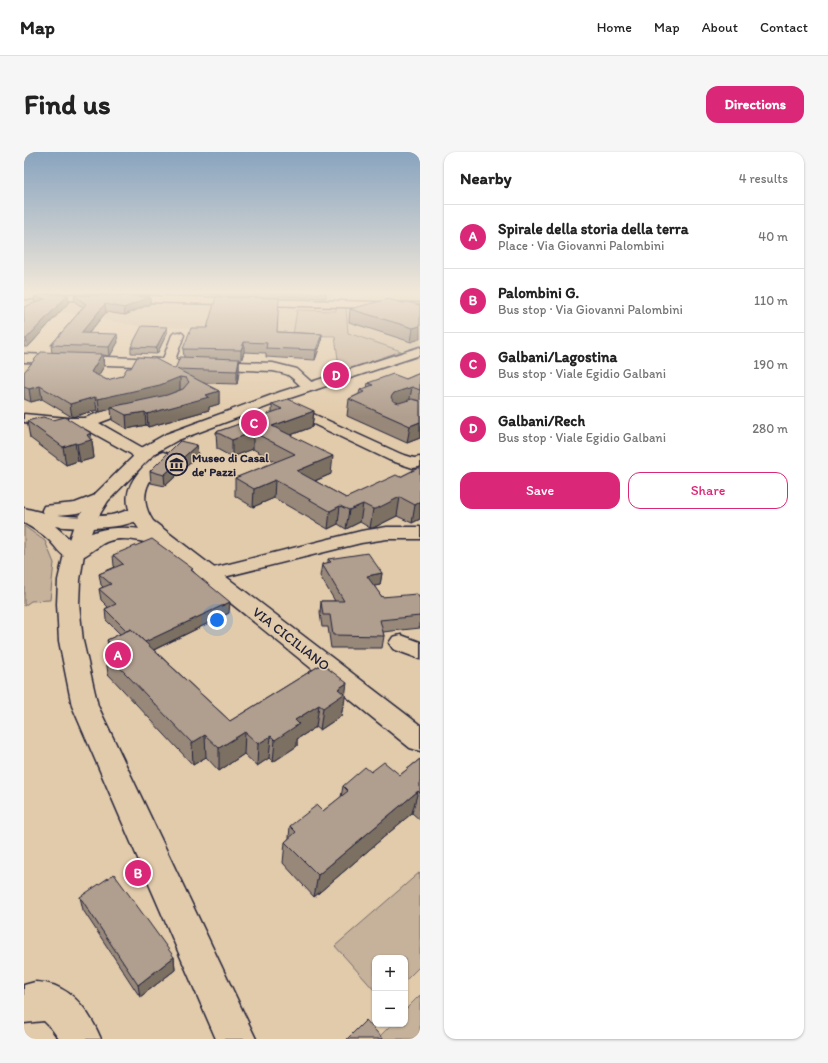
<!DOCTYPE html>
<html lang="en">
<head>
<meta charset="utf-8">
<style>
  body { margin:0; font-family:Itim,sans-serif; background:#f6f6f6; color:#222 }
  .controls { position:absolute; right:12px; bottom:12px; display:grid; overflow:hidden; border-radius:8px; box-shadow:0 1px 3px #0004 }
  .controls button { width:36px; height:36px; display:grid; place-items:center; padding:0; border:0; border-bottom:1px solid #e0e0e0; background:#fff; color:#222; font:20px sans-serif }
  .you { position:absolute; left:193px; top:468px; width:14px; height:14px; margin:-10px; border:3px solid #fff; border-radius:50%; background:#1a73e8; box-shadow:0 0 0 6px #1a73e833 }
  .badge { display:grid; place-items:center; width:26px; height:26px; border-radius:50%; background:#db2777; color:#fff; font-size:13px; font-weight:700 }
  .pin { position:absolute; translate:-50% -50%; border:2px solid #fff; box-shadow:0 1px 4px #0006 }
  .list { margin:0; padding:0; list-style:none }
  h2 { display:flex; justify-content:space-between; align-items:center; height:52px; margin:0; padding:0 16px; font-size:17px }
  h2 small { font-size:13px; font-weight:400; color:#767676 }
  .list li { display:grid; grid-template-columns:26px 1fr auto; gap:12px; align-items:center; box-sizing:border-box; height:64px; padding:0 16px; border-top:1px solid #e0e0e0 }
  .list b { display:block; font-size:15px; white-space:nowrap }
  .list p { margin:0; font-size:13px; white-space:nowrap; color:#767676 }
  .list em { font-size:13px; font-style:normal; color:#767676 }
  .actions { display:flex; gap:8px; padding:12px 16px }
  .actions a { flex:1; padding:9px 0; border:1px solid #db2777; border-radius:12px; text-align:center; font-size:14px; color:#db2777 }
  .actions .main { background:#db2777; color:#fff }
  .map { position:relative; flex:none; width:396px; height:887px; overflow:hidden; border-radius:12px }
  header { display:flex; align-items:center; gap:24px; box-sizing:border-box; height:56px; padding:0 20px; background:#fff; border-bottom:1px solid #e0e0e0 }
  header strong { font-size:19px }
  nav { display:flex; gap:22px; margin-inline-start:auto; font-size:14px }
  .intro { display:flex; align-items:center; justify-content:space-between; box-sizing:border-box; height:96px; padding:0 24px }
  h1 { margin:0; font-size:28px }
  .button { padding:10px 18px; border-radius:12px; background:#db2777; color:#fff; font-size:14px; font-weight:700 }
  main { display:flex; gap:24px; padding:0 24px }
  aside { flex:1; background:#fff; border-radius:12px; box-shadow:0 1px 3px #0004 }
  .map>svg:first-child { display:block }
</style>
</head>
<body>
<header>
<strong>Map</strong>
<nav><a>Home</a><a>Map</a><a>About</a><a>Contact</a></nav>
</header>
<div class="intro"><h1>Find us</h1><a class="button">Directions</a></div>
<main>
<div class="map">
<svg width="396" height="887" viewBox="0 0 396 887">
  <rect width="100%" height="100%" fill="#e2cbab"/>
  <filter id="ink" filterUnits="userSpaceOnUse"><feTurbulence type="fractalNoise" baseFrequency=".025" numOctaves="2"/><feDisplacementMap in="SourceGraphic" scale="8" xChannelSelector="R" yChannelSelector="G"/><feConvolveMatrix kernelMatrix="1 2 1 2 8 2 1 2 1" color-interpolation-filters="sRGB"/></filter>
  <g filter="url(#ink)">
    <path fill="#d3bea2" d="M158,141H310L307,152L396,157V195L328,220L315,215L311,184L195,181V177L115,174L19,157L4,152L3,149V145L153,149Z"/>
    <path fill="#c6b29b" stroke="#746a6b" d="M312,155H322L324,181L377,199L322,218L315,215L311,184L269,183L273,158L312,159Z
      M0,374L21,389L30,411L26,448L7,449L0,454Z
      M396,720V814L381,829V806H351V839L311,794Z
      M396,843V887H353L368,872H381V858Z"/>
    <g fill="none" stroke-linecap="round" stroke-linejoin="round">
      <defs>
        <path id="minor" d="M0,141L396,151V157L0,147Z
          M154,180L158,181L160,183L151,208L249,211L273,217L293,235L291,238C279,241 274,229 264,223C260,221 253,220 249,219L0,210V202L139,207L148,183L150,181Z
          M263,250L377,302L390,306L396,305V315L389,316L365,308L258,257L256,254L258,251Z
          M116,251L121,252L123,255L121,258L91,265L75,271L119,296L126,305L124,308C116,311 112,309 107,302L60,276H44L0,270V262L44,266H61L82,258Z
          M77,341L83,342L86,346C77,359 49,362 34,363C52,365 69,365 87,363C99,361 109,354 121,357L123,361C111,379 51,377 31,374L50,391C78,369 114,375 145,383L148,387L145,391C128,396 106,382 85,389C72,393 58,411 45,407C37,404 31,394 25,388C18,381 8,376 0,371V356L20,361L18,358L20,354L51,351Z
          M363,375H396V387H363L337,391L184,429L177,427L173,423L177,419L337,379Z
          M377,483L396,490V507L369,497L365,491L369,485Z
          M11,830C46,831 65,858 77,887H35L27,876L20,869L0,871V833Z"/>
        <path id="major" d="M396,195V203L266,246L154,288L131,301L84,349L71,370L60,402L56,428L55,452L59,489L74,554L232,887H192L48,554L35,489L33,452L34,428L40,402L51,370L71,342L119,295L142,282L256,240Z
          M139,300L145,302L147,305C143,312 135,317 130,323C118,338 119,354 129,369L396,573V599L386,596L115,377C99,353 99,337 119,315C125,309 131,302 139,300Z"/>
      </defs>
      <use href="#minor" stroke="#22223b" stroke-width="3"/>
      <use href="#major" stroke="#22223b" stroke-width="3"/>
      <use href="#minor" fill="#e2cbab" fill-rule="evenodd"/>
      <use href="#major" fill="#e2cbab" fill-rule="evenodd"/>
    </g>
    <path fill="#97887a" stroke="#22223b" d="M61,141H136L135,143Z
      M172,141H302V146L255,144V146L195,144V143L172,142Z
      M44,143L45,150L4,195H0V155L11,151L10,145Z
      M50,143L126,145V152L101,163L82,160L65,181L94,190L86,204L79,203L80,214L74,224L83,228L151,217L160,205L159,197L253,180L298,182L297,191L291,208L242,205V201L220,200L217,209L215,208V219L213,232L178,231L195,239V252L185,255V258L124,275L122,273L103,277L88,268L87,257L76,260L73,258L48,265L18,247L7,250L0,247V220L28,201L27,193L59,156L51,150Z
      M379,151L396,153L387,190L325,170L326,157Z
      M143,175V181L133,202L107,201V195Z
      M396,221V286L383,291L323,264L325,247L335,242L336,238L343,236L344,231L382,227Z
      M248,252L290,259L288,275L267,283L307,322L291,329L322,346L376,325L396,315V367L388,371L373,364L349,376H346L336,370L322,377L314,372L304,377L250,346L229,355L211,344V326L252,310L229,297L208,305L193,297L192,280L248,261Z
      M3,269L67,281L70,306L56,310L54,309L42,313L6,286Z
      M173,293L174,304L141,334L127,331L126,319Z
      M89,403L169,419L205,461L130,498L206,569L298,512L320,553L319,554L317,564L296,578L292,575L273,587V594L249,610L245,606L233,614L220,602L195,619L182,605L169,613L84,522L81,500L85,498L83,488L96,482L82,468L81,457L84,455L77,448L75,437L79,435L77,433L75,422L91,415L90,414Z
      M304,407L358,421L356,433L350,434L358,445L396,447V476L359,480L360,484L358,496H307L304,475H298L296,461L297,449H311L296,424L298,412L304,411Z
      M396,607V668L388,661L290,745L259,711L261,690L265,686L266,674L299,659L317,645L319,634L347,620L376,623Z
      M56,745L150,805L151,818L116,845L59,758Z"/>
    <path fill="#7b6f63" stroke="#22223b" d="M44,143L45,150L4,195L2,187Z
      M126,145V152L101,163L100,156Z
      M81,152L82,160L58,189L57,181Z
      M396,174V187L387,190L389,176Z
      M143,175V181L133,202L132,196Z
      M93,182L94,190L86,204L85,195Z
      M298,182L297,191L291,208L292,198Z
      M220,190V200L217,209V198Z
      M78,202L80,214L69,233L67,220Z
      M215,207V219L213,232V219Z
      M156,225V238L137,246L87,255V257L76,260L74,247Z
      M16,234L18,247L7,250L5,237Z
      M388,235L385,252L365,261L367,245L370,241Z
      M195,239V252L185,255V258L124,275L123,262Z
      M71,245L73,258L48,265L46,252Z
      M290,259L288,275L248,290V274Z
      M121,260L122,273L103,277L102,263Z
      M396,270V286L383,291L386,274Z
      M229,280V297L208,305V288Z
      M67,281L70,306L56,310L53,292L63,283Z
      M51,291L54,309L42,313L39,295Z
      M173,293L174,304L141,334L140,323Z
      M309,304L307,322L271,337L273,319Z
      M251,328L250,346L229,355L230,337Z
      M376,345L373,364L349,376H346L349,357Z
      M396,350V367L388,371L391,353Z
      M339,352L336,370L322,377L325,358Z
      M316,354L314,372L304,377L306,359Z
      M358,421L356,433L341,436L343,424Z
      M206,450L205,461L117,504L116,492Z
      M323,531L320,553L319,554L317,564L296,578L299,556L314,537Z
      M295,553L292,575L273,587V594L249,610L251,588L271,568Z
      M221,580L220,602L195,619V596Z
      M181,583L182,605L169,613L168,591Z
      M247,584L245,606L233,614L234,592Z
      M394,639L388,661L290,745L294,723Z
      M150,805L151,818L116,845L114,833Z"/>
    <path fill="#b09e8e" stroke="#22223b" d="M21,142L44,143L2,187H0V155L21,147L10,145Z
      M50,143L126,145L100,156L81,152L57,181L93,182L85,195L27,193L62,152Z
      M192,145L255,146L253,180L298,182L292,198L242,196L243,191L220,190L217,198L159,197L167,176H183Z
      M364,147L379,151L383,150L396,153V174L389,176L326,157Z
      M118,174L143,175L132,196L107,195Z
      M17,200L78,202L67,220L83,228L98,224L103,216H107L113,205L130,206L151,217L156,205L215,207L213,219L153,217L195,239L182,243L185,245L123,262L121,260L102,263L87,255L143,243L159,237L165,230L162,226L156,225L136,233L74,247L71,245L46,252L16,234L5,237L0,235V220Z
      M396,221V238L388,235L370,241L367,245L369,249L375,251L388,247L396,249V270L386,274L325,247L340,240L336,238L349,233L344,231L369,222L382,227Z
      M264,247L290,259L248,274L309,304L273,319L322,346L372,323L376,325L396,315V350L391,353L376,345L352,357H349L339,352L325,358L316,354L306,359L251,328L230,337L211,326L271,302L229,280L208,288L192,280L258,257L248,252Z
      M19,265L29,268L41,265L67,281L63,283L67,288L53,292L51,291L39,295L3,269Z
      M156,289L173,293L140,323L126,319Z
      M128,387L169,417L167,418L206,450L121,490L107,477L103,479L81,457L92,452L75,437L87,432L75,422L99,412L89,403Z
      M344,401L358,421L343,424L358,445L393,442L396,447V464L356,468L360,484L309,483L306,463H299L297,449H320L298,412L307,410L304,407Z
      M107,477L206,569L298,512L323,531L314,537L320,542L299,556L295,553L271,568L275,572L251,588L247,584L234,592L221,580L195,596L181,583L168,591L81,500L90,495L83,488Z
      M396,607V641L394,639L294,723L261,690L272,680L266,674L293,653L299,659L324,639L319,634L341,615L347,620L360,610L376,623Z
      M90,722L150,805L114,833L56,745Z
      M342,868L359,887H323Z"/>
  </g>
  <linearGradient id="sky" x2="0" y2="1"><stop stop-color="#89a4bf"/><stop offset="0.53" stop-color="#f2e8d9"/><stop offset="1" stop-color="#f2e8d9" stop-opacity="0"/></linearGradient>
  <rect width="396" height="265" fill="url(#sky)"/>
  <defs>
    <symbol id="museum-ring" viewBox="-11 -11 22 22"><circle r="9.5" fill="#e2cbab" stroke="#22223b" stroke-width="1.5"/><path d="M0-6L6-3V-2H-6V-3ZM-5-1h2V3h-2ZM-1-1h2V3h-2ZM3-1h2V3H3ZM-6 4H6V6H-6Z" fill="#22223b"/></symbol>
  </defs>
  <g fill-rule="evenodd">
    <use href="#museum-ring" x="140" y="300" width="25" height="25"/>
  </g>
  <g text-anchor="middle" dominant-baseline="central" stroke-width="3" stroke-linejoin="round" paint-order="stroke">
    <g font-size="12" font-weight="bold" fill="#22223b" stroke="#e2cbab" text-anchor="start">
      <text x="168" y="306">Museo di Casal<tspan x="168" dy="14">de' Pazzi</tspan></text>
    </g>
    <g font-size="14" fill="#22223b" stroke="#e2cbab">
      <text transform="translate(267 487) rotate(38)">VIA CICILIANO</text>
    </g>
  </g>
</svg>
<div class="controls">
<button>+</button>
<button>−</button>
</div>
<div class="you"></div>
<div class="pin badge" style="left:94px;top:503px">A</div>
<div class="pin badge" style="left:114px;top:721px">B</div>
<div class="pin badge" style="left:230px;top:271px">C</div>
<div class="pin badge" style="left:312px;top:223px">D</div>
</div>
<aside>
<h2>Nearby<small>4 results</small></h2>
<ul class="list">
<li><span class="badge">A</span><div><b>Spirale della storia della terra</b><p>Place · Via Giovanni Palombini</p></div><em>40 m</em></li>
<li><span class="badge">B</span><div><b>Palombini G.</b><p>Bus stop · Via Giovanni Palombini</p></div><em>110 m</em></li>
<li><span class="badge">C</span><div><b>Galbani/Lagostina</b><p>Bus stop · Viale Egidio Galbani</p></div><em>190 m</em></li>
<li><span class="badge">D</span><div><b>Galbani/Rech</b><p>Bus stop · Viale Egidio Galbani</p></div><em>280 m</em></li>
</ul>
<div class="actions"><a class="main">Save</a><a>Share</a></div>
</aside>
</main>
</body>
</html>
